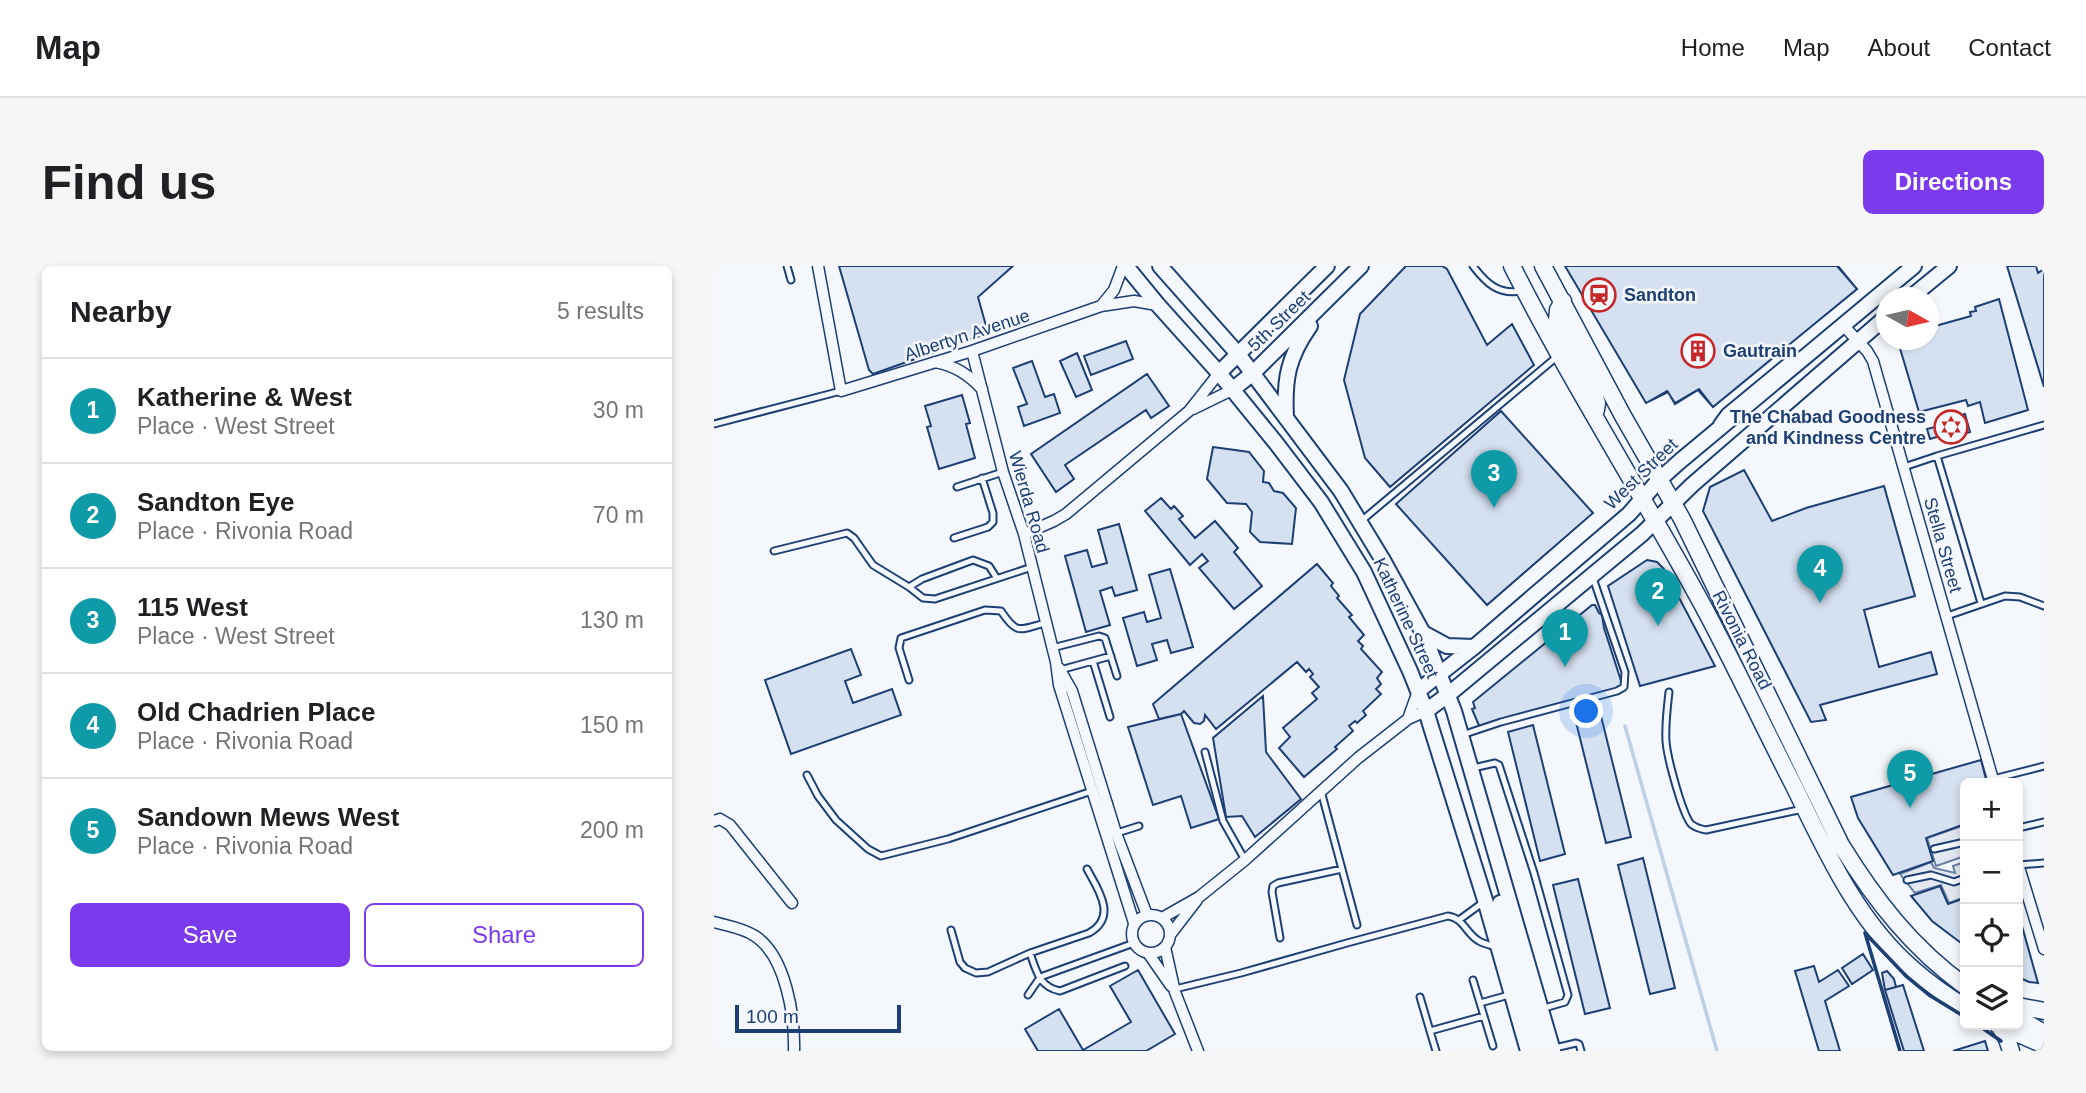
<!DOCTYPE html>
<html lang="en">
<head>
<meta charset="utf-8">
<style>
  body { margin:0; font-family:Arial,sans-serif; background:#f6f6f6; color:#202124 }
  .controls { position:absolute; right:21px; bottom:21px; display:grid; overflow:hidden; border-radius:10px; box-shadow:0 4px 10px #0003 }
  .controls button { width:63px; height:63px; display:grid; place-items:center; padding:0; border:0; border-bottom:2px solid #e0e0e0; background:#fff; color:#202124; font:35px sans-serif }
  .compass { position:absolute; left:1162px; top:21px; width:63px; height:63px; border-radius:50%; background:#fff; box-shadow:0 4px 10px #0003; rotate:98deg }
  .scale { position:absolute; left:21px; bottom:18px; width:166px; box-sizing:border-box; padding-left:7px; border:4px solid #1d3f73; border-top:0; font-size:19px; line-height:24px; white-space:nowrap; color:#1d3f73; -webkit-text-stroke:5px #f4f7fb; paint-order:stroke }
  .you { position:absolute; left:873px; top:446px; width:24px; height:24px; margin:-18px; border:5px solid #fff; border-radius:50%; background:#1a73e8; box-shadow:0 0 0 10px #1a73e833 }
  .badge { display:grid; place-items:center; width:46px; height:46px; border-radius:50%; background:#7c3aed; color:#fff; font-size:23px; font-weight:700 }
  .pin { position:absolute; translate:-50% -58px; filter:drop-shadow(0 2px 4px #0008) }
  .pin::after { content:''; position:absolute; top:37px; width:24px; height:21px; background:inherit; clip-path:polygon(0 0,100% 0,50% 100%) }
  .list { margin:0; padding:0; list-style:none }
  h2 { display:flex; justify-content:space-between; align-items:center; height:91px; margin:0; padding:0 28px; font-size:30px }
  h2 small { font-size:23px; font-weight:400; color:#757577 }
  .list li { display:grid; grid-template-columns:46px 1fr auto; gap:21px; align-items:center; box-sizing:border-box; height:105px; padding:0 28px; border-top:2px solid #e0e0e0 }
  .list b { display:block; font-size:26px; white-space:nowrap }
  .list p { margin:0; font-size:23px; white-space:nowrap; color:#757577 }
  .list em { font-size:23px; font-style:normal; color:#757577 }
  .actions { display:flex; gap:14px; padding:21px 28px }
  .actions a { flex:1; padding:16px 0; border:2px solid #7c3aed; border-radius:10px; text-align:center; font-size:24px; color:#7c3aed }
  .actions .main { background:#7c3aed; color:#fff }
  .icon { flex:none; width:38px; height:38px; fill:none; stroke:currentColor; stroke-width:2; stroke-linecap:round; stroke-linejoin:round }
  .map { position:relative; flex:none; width:1330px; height:785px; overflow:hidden; border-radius:10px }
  header { display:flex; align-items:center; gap:42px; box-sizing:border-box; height:98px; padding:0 35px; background:#fff; border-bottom:2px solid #e0e0e0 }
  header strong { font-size:33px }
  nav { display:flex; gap:38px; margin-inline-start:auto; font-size:24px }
  .intro { display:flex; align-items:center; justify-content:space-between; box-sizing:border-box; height:168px; padding:0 42px }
  h1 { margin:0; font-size:49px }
  .button { padding:18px 32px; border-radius:10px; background:#7c3aed; color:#fff; font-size:24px; font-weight:700 }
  main { display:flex; gap:42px; padding:0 42px }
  aside { flex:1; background:#fff; border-radius:10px; box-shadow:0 4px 10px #0003 }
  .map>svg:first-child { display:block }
</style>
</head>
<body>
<header>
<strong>Map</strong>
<nav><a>Home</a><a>Map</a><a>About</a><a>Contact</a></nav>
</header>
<div class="intro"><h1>Find us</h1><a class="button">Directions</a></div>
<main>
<aside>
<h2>Nearby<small>5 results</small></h2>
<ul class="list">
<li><span class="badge" style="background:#0f9aa8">1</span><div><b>Katherine &amp; West</b><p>Place · West Street</p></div><em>30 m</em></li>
<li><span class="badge" style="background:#0f9aa8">2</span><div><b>Sandton Eye</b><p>Place · Rivonia Road</p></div><em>70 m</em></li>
<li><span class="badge" style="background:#0f9aa8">3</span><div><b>115 West</b><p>Place · West Street</p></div><em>130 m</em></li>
<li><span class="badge" style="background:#0f9aa8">4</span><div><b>Old Chadrien Place</b><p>Place · Rivonia Road</p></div><em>150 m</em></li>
<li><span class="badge" style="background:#0f9aa8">5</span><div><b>Sandown Mews West</b><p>Place · Rivonia Road</p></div><em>200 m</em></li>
</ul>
<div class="actions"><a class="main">Save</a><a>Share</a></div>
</aside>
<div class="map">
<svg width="1330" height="785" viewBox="0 0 1330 785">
  <rect width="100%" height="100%" fill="#f4f7fb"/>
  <path fill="#e3e8f0" stroke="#687fa3" stroke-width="2" d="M1251,559V590L1222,600L1213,572Z
    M1217,596L1220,602L1241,607L1239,600L1251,596V631L1235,637L1227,619L1201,627L1186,608Z"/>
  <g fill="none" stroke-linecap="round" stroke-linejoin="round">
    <path stroke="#bed0e5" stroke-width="3.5" d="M911,460L1003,785"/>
  </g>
  <path fill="#d5e0f0" stroke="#1d3f73" stroke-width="2" d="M125,0H299L264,31L274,67L159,108L155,104Z
    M692,0H728L733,3L773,79L798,58L820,99L676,221L651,192L630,114L646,48Z
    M851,0H1123L1143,23L999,141L984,124L961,138L954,126L932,137Z
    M851,0H1124L1143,23L999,141L985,123L961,137L953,125L932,137Z
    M1293,0H1322L1324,7L1330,3V121Z
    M1285,33L1314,144L1271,157L1266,136L1254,140L1252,134L1205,146L1185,79L1188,74H1214V62L1257,50L1256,46L1262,45L1261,41Z
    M412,75L419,93L377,109L370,90Z
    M363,87L378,124L362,131L346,95Z
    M318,95L331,131L340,128L346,147L310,160L304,141L313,138L299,102Z
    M433,108L455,140L437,152L432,144L351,199L360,213L342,226L317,188Z
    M248,129L256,157L252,158L261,192L225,203L213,161L217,160L211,140Z
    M787,145L879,247L773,339L682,238Z
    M1251,148L1256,166L1230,174L1229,169L1216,173L1213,163L1225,160L1224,156Z
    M499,181L535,186L550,205L549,216L555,217L560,225L569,227L582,242L578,278L546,276L536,266L538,246L532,238L513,237L493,213Z
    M1030,204L1058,255L1092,242L1170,220L1201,330L1150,344L1165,401L1217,386L1223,408L1106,439L1112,454L1097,456L989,245L996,221Z
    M447,232L457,243L460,240L469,250L465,253L481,272L501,255L524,282L520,286L548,320L520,343L485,302L494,295L488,288L476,299L431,245Z
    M405,258L423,324L401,330L398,321L386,325L396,359L372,366L351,290L373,284L378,301L393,297L384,264Z
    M933,294L943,296L950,303L1001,400L926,420L894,320Z
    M603,298L619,317L617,320L625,330L623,332L638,349L635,351L650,369L644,375L649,380L647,383L668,406L663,412L667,418L662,423L667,428L649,445L652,449L643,457L641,455L635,460L639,465L621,481L623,483L590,511L565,482L576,471L569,462L603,433L598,427L605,421L596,411L599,408L595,403L592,406L583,396L502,463L491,449L490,455L486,458L480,457L470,445L467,448L445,453L439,438Z
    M456,303L479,381L457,387L453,374L438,378L443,394L423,400L409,352L430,346L433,356L447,352L435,309Z
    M878,339H881L885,347L888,349L890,362L909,421L778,457L766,462L758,443L761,442L759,436Z
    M137,383L147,409L131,415L139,437L178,423L187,449L77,488L51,414Z
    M549,430L552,486L587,533L541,571L528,550L512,551L499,472Z
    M885,442L917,571L892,577L860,448Z
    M467,448L505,553L477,562L467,530L439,539L414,461Z
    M819,459L851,588L826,595L794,466Z
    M1267,494L1273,517H1251V558L1212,572L1219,595L1179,609L1144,552L1137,531Z
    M929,592L961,722L936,728L904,599Z
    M864,613L896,742L871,748L839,619Z
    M1226,620L1234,638L1251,632V680L1218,655L1197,630Z
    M1304,646L1324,717L1315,716L1304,711Z
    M1149,688L1159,704L1138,718L1128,702Z
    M1100,700L1105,716L1124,704L1135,720L1111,735L1126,785H1105L1081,705Z
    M424,704L461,768L432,785H324L311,763L345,743L369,784L417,756L396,720Z
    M1173,705L1180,713L1182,721L1171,724L1168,707Z
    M1189,719L1210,785H1190L1171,724Z
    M1271,775L1274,785H1239Z"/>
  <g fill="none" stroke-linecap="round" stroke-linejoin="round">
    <defs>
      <path id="lane" d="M73,0L77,14
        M759,0C772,17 784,29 807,25
        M1003,157L1011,146L1074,94L1084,89
        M0,158L127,125
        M1190,201L1223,190
        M243,221L289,206
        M646,256L845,89
        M240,272L274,261L279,256V247L268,212
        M60,285L133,267L140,272L159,299L195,321
        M282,311L275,300L259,294L208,313L195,321L209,332L221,333L318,301
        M1267,337L1223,190L1330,159
        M1233,350L1291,330L1306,331L1330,340
        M338,382L385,370L391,372L403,410
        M379,395L396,451
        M346,404L397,390
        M195,414L185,382L187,372L271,344L287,345C303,369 305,364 331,357
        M955,426C953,443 951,459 952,475C953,491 968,547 977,558C982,562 986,563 992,564L1089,543
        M748,469L787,456L903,425L910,421L911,406L879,312
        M491,486L509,555L531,594
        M759,502L781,497L785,499L820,607L854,729L851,736L827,743
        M93,509L104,530L122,554L154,583L167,590L234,573L378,525
        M1279,513L1330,500
        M607,525L643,659
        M1304,562L1330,556
        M403,567L425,560
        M1220,583L1251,576
        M1304,599L1330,597
        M1193,614L1217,609L1240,616L1251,612
        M745,654L771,635
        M237,664L246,696L251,702L262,707L274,706L316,687L375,667C404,651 384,623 373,603
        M566,672L558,626L559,620L564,617L628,603
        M316,687C322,704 325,721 346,725L411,700
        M759,714L766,737
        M461,723L527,707L633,677L734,650C750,652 752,668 765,675C770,678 776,679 782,681
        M314,729L325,713L329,710L420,677
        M706,731L716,765
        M779,780L766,737L795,729
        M841,782L862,777L865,778L867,785
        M722,785L716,765L770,750"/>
      <path id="street" d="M104,0L127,125L258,85L387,40L420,35L443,39
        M387,40L400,24L409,0
        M1129,59L1153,85L1159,95L1280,517
        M258,85L289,206L310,268L342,396L345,419L420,657
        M221,96C241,100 254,108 268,123
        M479,143L518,124
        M310,268L340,255L352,248L475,145L505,107
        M345,402L358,425L402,567L433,649
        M694,453L704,425
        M0,555L6,553L16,559L78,637
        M1304,598L1330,683
        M418 668a19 19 0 1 1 38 0a19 19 0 1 1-38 0Z
        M448,652L485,631L531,594L644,492L694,453L712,445
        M0,656C14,660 29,662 41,670C72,690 81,751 80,785
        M456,669L483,634
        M451,681L461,726L484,785
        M434,687L457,720"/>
      <path id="secondary" d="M412,0L444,39L505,107L562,177L607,236L650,306L696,405L712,445L771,634L814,785
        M446,0L524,88L627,225L670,296L709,367L740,445L839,785
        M1196,32L1235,0
        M505,107L613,0
        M518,124L539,107L647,0
        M572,151C570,113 574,91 596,60
        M709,367L733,380L760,381
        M704,425L760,381L915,248L945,214L965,196L1200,0
        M712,445L735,428L928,268L978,219L1172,51
        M786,637L827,785"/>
      <path id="primary" d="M798,0C856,115 926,224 988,338C1020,397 1048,458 1079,518C1111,583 1143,656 1200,704C1216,718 1233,730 1251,741
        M829,0L909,150L968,253L1127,579C1161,634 1198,682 1251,720
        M849,35L844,44L843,55L879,125L883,137L882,144
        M1304,740L1330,745
        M1304,752L1330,767
        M1284,759L1330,779
        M1285,759L1293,773L1297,785"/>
    </defs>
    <use href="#lane" stroke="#1d3f73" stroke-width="9"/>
    <use href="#street" stroke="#1d3f73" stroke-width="13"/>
    <use href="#secondary" stroke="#1d3f73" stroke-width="18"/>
    <use href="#primary" stroke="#1d3f73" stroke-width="19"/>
    <use href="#lane" stroke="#f4f7fb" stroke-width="5"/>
    <use href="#street" stroke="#f4f7fb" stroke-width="10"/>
    <use href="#secondary" stroke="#f4f7fb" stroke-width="14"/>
    <use href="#primary" stroke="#f4f7fb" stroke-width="16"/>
    <path stroke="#1d3f73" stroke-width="3.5" d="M1264,759L1287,775
      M1186,785L1151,667L1193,711L1215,729L1251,751"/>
  </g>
  <defs>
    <symbol id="station-ring" viewBox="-11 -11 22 22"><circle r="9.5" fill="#f4f7fb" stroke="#c62828" stroke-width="1.5"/><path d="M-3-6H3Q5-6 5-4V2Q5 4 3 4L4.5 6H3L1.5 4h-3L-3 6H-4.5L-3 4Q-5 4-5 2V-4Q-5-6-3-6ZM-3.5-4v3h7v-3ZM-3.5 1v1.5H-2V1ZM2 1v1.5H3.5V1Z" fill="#c62828"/></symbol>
    <symbol id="building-ring" viewBox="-11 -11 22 22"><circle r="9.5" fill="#f4f7fb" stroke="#c62828" stroke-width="1.5"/><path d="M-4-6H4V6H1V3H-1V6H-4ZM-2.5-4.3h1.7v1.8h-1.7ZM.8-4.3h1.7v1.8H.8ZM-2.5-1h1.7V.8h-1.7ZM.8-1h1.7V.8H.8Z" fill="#c62828"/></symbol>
    <symbol id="synagogue-ring" viewBox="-11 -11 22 22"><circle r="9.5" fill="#f4f7fb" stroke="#c62828" stroke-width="1.5"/><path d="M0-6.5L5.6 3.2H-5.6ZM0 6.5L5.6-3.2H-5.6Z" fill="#c62828"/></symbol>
  </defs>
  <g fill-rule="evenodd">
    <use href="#station-ring" x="866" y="10" width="38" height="38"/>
    <use href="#building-ring" x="965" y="66" width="38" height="38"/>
    <use href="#synagogue-ring" x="1218" y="142" width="38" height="38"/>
  </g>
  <g text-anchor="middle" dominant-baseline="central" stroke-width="5" stroke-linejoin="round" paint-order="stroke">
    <g font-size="18" font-weight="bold" fill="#1d3f73" stroke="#f4f7fb" text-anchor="start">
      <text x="910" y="29">Sandton</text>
      <text x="1009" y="85">Gautrain</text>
      <text x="1212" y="151" text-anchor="end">The Chabad Goodness<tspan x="1212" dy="21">and Kindness Centre</tspan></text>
    </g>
    <g font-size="18" fill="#1d3f73" stroke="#f4f7fb">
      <text transform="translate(565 55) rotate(-44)">5th Street</text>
      <text transform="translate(253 69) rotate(-18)">Albertyn Avenue</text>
      <text transform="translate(927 208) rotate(-44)">West Street</text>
      <text transform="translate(315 236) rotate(74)">Wierda Road</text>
      <text transform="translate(1229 279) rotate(74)">Stella Street</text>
      <text transform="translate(692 352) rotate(65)">Katherine Street</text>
      <text transform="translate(1028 374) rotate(63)">Rivonia Road</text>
    </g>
  </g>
</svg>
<div class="controls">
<button>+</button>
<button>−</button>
<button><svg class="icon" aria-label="locate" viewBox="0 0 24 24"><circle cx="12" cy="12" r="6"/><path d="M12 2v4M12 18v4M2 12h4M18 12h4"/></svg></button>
<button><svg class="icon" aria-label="layers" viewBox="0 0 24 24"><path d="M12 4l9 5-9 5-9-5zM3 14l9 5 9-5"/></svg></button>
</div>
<svg class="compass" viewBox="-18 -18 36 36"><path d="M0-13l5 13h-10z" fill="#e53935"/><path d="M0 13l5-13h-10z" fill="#757577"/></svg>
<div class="scale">100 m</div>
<div class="you"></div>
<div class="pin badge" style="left:851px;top:401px;background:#0f9aa8">1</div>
<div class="pin badge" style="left:944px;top:360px;background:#0f9aa8">2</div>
<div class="pin badge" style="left:780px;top:242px;background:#0f9aa8">3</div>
<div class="pin badge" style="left:1106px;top:337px;background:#0f9aa8">4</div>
<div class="pin badge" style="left:1196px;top:542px;background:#0f9aa8">5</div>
</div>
</main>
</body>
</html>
